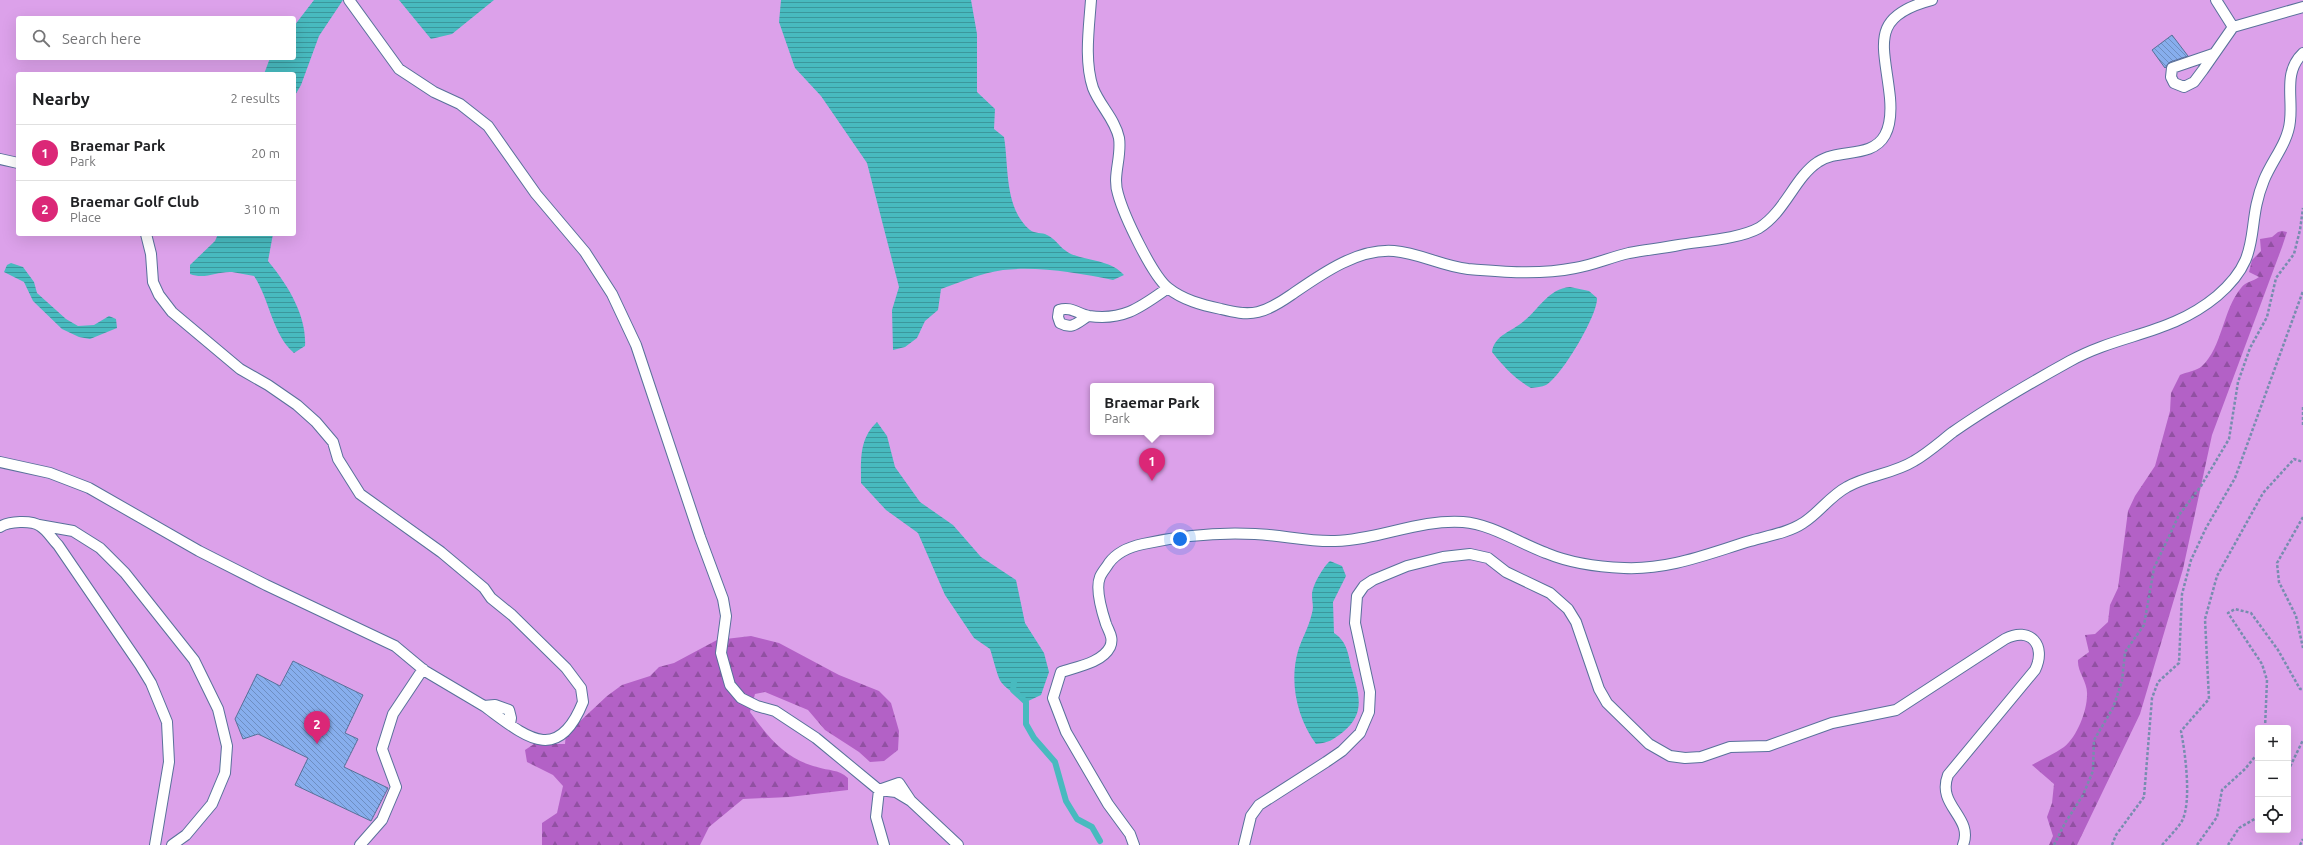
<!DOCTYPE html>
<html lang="en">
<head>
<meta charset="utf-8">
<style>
  body { margin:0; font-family:Ubuntu,sans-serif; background:#f2f2f2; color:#202124 }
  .controls { position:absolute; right:12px; bottom:12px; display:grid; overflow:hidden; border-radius:4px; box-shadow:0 4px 16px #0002 }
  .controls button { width:36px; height:36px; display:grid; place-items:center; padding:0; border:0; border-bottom:1px solid #e0e0e0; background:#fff; color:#202124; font:20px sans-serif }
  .you { position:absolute; left:1180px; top:539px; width:14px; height:14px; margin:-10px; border:3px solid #fff; border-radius:50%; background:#1a73e8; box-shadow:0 0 0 6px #1a73e833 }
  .badge { display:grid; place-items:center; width:26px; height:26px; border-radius:50%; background:#db2777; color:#fff; font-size:13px; font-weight:700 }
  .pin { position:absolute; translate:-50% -33px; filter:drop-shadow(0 1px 2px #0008) }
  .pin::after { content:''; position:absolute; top:21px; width:14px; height:12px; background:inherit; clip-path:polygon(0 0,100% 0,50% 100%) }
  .popup { position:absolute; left:1090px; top:383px; width:124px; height:52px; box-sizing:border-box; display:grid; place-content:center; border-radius:4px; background:#fff; filter:drop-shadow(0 1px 3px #0005); font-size:13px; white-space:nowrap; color:#757577 }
  .popup b { font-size:15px; color:#202124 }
  .popup::after { content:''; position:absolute; left:50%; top:100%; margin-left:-8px; border:8px solid transparent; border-top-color:#fff }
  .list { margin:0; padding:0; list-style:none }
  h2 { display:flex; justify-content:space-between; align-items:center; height:52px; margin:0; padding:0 16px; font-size:17px }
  h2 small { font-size:13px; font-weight:400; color:#757577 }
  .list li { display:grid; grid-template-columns:26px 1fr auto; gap:12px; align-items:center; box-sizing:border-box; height:56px; padding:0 16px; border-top:1px solid #e0e0e0 }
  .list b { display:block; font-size:15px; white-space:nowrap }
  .list p { margin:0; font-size:13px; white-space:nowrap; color:#757577 }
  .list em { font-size:13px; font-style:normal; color:#757577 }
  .icon { flex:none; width:22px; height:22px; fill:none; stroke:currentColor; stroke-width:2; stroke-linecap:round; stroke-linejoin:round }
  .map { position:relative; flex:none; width:2303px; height:845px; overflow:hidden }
  .search { position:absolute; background:#fff; box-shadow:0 4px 16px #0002; left:16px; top:16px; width:280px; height:44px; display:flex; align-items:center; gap:10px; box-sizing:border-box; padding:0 14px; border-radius:4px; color:#757577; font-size:15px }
  .panel { position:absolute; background:#fff; box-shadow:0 4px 16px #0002; left:16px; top:72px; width:280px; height:164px; border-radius:4px }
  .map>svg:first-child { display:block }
</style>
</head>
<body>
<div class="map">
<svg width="2303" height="845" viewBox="0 0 2303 845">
  <defs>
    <pattern id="forest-firs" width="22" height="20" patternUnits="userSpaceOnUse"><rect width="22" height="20" fill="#b361c6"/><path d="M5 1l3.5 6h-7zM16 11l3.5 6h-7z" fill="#9150a2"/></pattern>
    <pattern id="water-rules" width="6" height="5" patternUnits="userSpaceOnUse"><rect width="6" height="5" fill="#48babf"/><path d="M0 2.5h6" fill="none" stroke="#3b979c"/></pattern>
    <pattern id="building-back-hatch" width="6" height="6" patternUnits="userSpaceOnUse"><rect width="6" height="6" fill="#87aeed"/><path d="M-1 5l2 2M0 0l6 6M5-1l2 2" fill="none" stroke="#6e8ec1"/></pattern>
  </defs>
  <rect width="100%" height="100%" fill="#b1cdfa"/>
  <path fill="#dca1ea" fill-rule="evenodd" d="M0,0H2303V845H0ZM18,18H294V58H18ZM18,74H294V234H18ZM1093,386H1211V432H1093ZM2258,728H2288V830H2258Z"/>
  <path fill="url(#forest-firs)" d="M2282,231L2287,232L2282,247L2212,435L2183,569L2140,714L2077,845H2049L2053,836L2047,817L2052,803L2054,784L2032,765C2042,759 2054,754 2064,747C2077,737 2087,711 2087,695C2088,682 2077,672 2078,660L2089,652L2085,635L2095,634L2108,622L2110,605L2118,588L2128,511L2135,496L2155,466L2170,411L2171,393L2180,375C2186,372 2197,371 2202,366C2222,348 2223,309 2241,288C2246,281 2253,282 2259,277L2249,272L2252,260L2261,251L2260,239L2272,237L2278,232Z
    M751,636L779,643L839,675L879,691L891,703L899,731L898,750L884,761L870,762L859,752L825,730L808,710L765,692L755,694L750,712C768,737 785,759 817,767C829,771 838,769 848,778V790L789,797L743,799L709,827L700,845H542V823L557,813L563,786L553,775L527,762L525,750L534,744H565L566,732L576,725L607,696L622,685L650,676L659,667L674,663L717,640Z"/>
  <path fill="url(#water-rules)" d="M314,0H343L319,36L301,85L294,97V74H264L270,58H294V26Z
    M399,0H494L452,34L431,39Z
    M781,0H971L977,34V92L995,109L994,129L1004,137C1009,167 1004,208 1030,230C1035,234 1042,232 1047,235C1058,240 1061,252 1077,256C1093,261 1113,262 1124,275L1113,280C1078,273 1038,266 1003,270C981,273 961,282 941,289L938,310L925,321L917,338L905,347L893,350L892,310L899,287L867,163L821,96L795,68L779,22Z
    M218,234H273L268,261C287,284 307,315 305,346L294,353C272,334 270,300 254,276C247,275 239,273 232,272C217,271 205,280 190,274V265L215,241Z
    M11,263L23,267L34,282L37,293L66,319L78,326L94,325L109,316L116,319L117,328L90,339L79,337L62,329L33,301L24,282L4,272L7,265Z
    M1570,287L1589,291L1597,298C1598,315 1561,377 1546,385C1542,387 1536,387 1531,388C1515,379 1503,366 1492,352C1494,335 1513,331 1524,321C1540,308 1548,289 1570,287Z
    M877,422L887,436L895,467L920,502L953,525L981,557L1016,580L1025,623L1044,653L1049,672L1041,695L1026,702C1018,695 1007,690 1001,682C997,676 993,657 990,649L974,638L945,595L918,533L886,510L861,483C861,459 859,439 877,422Z
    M1330,561L1342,566L1346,576L1333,602L1334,633C1348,642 1348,655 1352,670C1359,695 1366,713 1343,732C1333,740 1328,743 1316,744C1297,718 1289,682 1298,651C1302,638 1309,627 1312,613C1314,607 1312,602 1312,595C1312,586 1323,567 1330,561Z"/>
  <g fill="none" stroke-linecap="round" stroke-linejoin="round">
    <path stroke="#48babf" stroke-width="6" d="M1014,682L1013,690L1026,702V724L1034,738L1055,762L1066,801L1077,819L1092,827L1100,841"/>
  </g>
  <path fill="url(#building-back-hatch)" stroke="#587199" d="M2172,35L2188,56L2170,62L2165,68L2152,50Z
    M293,661L363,695L345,733L358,739L344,767L388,788L371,821L295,785L308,758L258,734L243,739L235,719L257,674L280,686Z"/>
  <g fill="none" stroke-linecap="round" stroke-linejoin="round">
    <defs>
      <path id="service" d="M349,0L399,69L434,92L460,104L488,126L536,194L585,252L612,294L636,345L700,537L723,599L726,616L721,653L730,685L741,698L757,706L775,711L816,738L879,790L876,817L884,845
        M1091,0C1089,28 1084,61 1093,88C1100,106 1115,119 1119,138C1122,157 1112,176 1118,194C1124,216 1152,275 1168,288C1183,300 1202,305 1221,309C1233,312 1246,315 1258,312C1270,309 1281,302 1291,295C1320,275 1357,248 1394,251C1419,253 1442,266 1468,269C1503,272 1540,275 1575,268C1593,265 1611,257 1629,253C1646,250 1663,248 1679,245C1702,241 1739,239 1759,228C1785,212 1795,177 1818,162C1838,148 1872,159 1885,135C1891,124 1891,110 1890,98C1885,46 1867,17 1932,0
        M2216,0L2233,27
        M2213,54L2172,68L2171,77L2174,83L2184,87L2194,82L2203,70L2233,27L2303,7
        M0,159L18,163
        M146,234L151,254L153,282L159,295L172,312L240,369L268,385L297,405L316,422L333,442L338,459L360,494L441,552L484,588L491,598L512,615L566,668L581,688L583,702C557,767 524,735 484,706
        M1088,316C1078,322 1073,330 1060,323L1058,317L1059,310C1071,306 1078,314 1089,316C1124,321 1141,307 1168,288
        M0,462L50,473L89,488L199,551L266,585L395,646L425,671L484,706L495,705L509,710L511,718L510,724
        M39,525L73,531L100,548L125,573L194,660L218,709L227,746L225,773L212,804L186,835L172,845
        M0,527C8,521 32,520 40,526C47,530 52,539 58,545L140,665L151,683L167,722L169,762L155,845
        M911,801L899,783L879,790L896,792L911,801L958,845
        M360,845L382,820L396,787L382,749L393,714L423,669
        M1134,845L1130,834L1108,804L1066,732L1053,698L1061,672C1076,667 1102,663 1110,647C1114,638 1109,632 1106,624C1102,612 1095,589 1100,577C1102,572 1106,568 1109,563C1117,552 1129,547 1143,544C1179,536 1218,532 1255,534C1282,535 1308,542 1335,541C1378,540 1419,519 1463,522C1491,524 1519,543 1546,553C1570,563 1598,567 1624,568C1669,570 1707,554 1750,541C1767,536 1788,533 1803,523C1819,513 1830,496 1847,487C1868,475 1893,474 1914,461C1928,453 1940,442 1953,432C1989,407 2032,382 2070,361C2121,333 2170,335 2217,296C2265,255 2244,229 2264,180C2272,160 2288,143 2290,121C2293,97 2283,72 2303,53
        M1244,845L1251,816L1259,805L1326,762L1342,751L1360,733L1369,712L1370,692L1355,623L1357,596L1364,586L1373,580L1407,566L1443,557L1470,554L1488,558L1506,572L1550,593L1568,609L1576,622L1599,689L1607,703L1649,744L1670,756L1685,758L1701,757L1730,747L1768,746L1832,723L1896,710L2005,639C2030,626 2047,645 2035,670L1948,775C1936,806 1974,817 1963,845"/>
    </defs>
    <use href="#service" stroke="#59719a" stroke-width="12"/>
    <path stroke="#778daf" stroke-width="2.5" stroke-dasharray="3 2" stroke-linecap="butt" d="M2303,407V425
      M2303,517L2277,563L2279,582L2296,616L2303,648
      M2265,728L2267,680L2262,664L2228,613L2235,609L2251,613L2278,650L2300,689H2303
      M2288,771L2303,740
      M2054,845L2065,823L2083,795L2093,771L2094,740L2113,708L2122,681L2125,652L2144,625L2154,568L2179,515L2201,486L2229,439L2238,382L2250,348L2267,317L2276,278L2294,254L2300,230L2303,208
      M2112,845L2116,835L2144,797L2152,698L2158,682L2179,663L2182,594L2191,560L2206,528L2235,478L2303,291
      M2162,845C2169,837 2177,829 2182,821C2192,802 2185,751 2181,731L2209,699L2205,619L2217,576L2263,493L2294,459L2303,462
      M2197,845L2217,817L2222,790L2245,769L2258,753
      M2228,845L2239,828L2258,817
      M2300,845L2303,839"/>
    <use href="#service" stroke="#fff" stroke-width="10"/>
  </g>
</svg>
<div class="controls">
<button>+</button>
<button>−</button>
<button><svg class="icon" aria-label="locate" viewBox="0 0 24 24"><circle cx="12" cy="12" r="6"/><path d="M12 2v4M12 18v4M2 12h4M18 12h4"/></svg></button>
</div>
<div class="you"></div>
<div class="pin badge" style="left:1152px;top:481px">1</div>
<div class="popup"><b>Braemar Park</b>Park</div>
<div class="pin badge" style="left:317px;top:744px">2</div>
<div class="search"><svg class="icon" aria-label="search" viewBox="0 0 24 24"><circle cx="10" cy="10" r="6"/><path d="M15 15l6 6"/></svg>Search here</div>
<section class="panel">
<h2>Nearby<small>2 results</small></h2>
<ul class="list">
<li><span class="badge">1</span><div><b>Braemar Park</b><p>Park</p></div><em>20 m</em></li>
<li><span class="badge">2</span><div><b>Braemar Golf Club</b><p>Place</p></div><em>310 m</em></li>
</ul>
</section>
</div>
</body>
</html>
